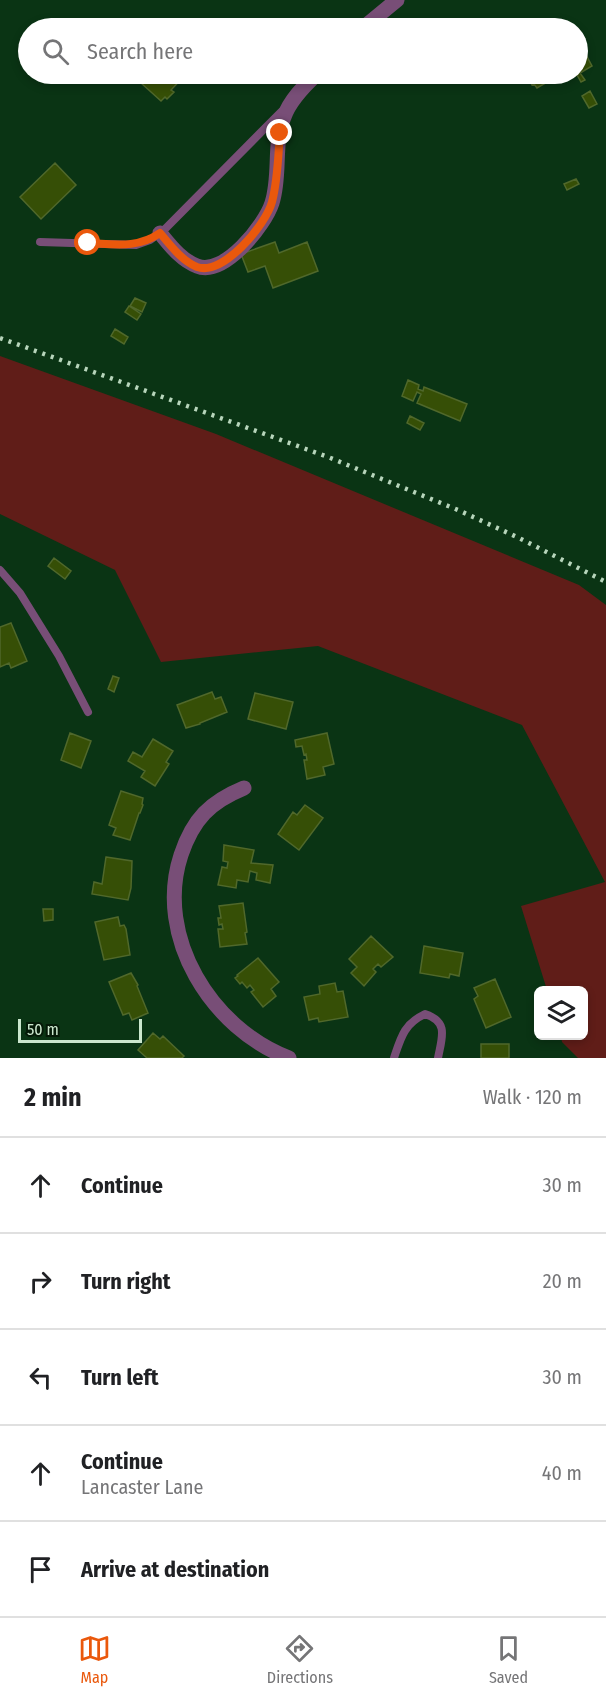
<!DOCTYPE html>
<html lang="en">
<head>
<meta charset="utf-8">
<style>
  body { margin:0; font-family:"Fira Sans Condensed",sans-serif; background:#f2f2f2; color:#202124 }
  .controls { position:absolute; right:18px; bottom:18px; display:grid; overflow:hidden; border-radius:9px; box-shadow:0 3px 9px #0003 }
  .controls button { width:54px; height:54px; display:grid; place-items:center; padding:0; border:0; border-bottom:2px solid #e0e0e0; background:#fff; color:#202124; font:30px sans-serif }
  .scale { position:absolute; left:18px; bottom:15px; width:124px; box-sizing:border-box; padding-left:6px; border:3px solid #cbe7ce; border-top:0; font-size:16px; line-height:21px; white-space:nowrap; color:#cbe7ce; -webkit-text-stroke:4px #041907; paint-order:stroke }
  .stop { position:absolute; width:18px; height:18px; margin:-14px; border:4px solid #ea580c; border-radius:50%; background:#fff }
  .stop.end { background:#ea580c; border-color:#fff; box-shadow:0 2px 6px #0008 }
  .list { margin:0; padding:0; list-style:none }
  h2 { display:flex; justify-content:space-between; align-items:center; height:78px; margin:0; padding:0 24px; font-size:26px }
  h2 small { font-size:20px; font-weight:400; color:#757577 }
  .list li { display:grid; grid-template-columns:39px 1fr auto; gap:18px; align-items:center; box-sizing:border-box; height:96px; padding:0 24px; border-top:2px solid #e0e0e0 }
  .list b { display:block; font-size:22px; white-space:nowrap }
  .list p { margin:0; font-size:20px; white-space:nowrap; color:#757577 }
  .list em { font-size:20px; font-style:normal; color:#757577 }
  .icon { flex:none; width:33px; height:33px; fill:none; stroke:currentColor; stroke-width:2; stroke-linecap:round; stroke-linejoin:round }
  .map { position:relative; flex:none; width:606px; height:1058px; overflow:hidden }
  .search { position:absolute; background:#fff; box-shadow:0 3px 9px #0003; left:18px; right:18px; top:18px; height:66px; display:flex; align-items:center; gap:15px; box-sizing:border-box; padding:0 21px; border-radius:33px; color:#757577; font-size:22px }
  .sheet { height:558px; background:#fff }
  nav { display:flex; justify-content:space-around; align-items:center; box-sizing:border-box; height:84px; border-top:2px solid #e0e0e0; background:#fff; font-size:16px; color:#757577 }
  nav a { display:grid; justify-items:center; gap:3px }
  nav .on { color:#ea580c }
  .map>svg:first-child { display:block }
</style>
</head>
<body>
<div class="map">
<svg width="606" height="1058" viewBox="0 0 606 1058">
  <rect width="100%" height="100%" fill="#0a3414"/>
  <path fill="#601d18" d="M0,356L216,434L579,585L606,605V1058H578L562,1042L561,1036H584V990H547L521,906L605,882L522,725L318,646L161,662L115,570L0,514Z"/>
  <path fill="#364f06" stroke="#50682b" stroke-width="1.5" d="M578,40L592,66L580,73L585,80L581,82L577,75L575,76L571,74H578Z
    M149,74H186L171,90L174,92L167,99L165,97L161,101L141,83Z
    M526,74H561L537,88L534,84L532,85Z
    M590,91L597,104L589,108L582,96Z
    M55,163L76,185L41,219L20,197Z
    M576,179L579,184L567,190L564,184Z
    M275,242L279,253L307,242L318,271L273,288L265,266L248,272L241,254Z
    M135,298L146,303L142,312L130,306Z
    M129,306L141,314L137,320L125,312Z
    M115,329L128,337L124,344L111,336Z
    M408,380L419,385L418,389L423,391L424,387L467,404L460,421L417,403L421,394L417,392L413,401L402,396Z
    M410,416L424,423L420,430L407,423Z
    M54,558L71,571L65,579L48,566Z
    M11,623L27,661L11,668L9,663L0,667V627Z
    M113,676L119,678L114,692L108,689Z
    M212,692L215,699L221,697L227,712L200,723V724L186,728L177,705Z
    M255,693L293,702L286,729L248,719Z
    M70,733L91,741L81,768L61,760Z
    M327,733L334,764L323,767L325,775L307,779L304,760H307L306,754L304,755L302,746L296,747L295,740Z
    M153,739L173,751L166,762L169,764L155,786L141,777L145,771L128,761L133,752L142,757Z
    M121,791L143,798L142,804L143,805L140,813H139L130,840L113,835L116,828L109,825Z
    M305,805L323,818L299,850L278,834L293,812L297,815Z
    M224,845L254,850L251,863L273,865L270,883L256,880L257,873L250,871L248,882L237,880L236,888L218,885L222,867L227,868L228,862L223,861Z
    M106,857L132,861L131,888L128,900L92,894L94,882L102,884Z
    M243,903L247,932L245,933L247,944L220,947L218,929H223L222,924L219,925L218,918H221L219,906Z
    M43,909H53V920L44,921Z
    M118,917L120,926L124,925L126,929L130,955L104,960L95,922Z
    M371,936L393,957L381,967L378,964L373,969L376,972L364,986L351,973L357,967L349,959Z
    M424,946L463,953L459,976L450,974L449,978L420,973Z
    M258,958L279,982L271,989L276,996L263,1007L251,992L254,990L250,985L247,988L242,982L240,984L235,978L238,976L237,975Z
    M131,973L138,985L137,986L148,1013L132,1020L129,1013L123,1015L109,982Z
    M495,979L511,1017L486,1028L474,999L478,996L474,988Z
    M335,983L337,992L343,991L348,1017L319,1022L318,1018L309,1020L304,997L320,994L319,986Z
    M153,1033L160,1039L163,1036L184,1056L182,1058H147L138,1050Z
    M481,1044H509V1058H481Z"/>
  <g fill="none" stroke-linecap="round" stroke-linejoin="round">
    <path stroke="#784e77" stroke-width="8" d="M40,242L136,245L150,240L165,229L281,112
      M0,570L20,593L59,656L88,712
      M394,1058C401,1037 404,1024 425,1014C449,1022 442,1037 438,1058"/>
    <path stroke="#784e77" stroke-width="15" d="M363,28L397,0
      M160,233C170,245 181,260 197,266C224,277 265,225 272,203C281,175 273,144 284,117C290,100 304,86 317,74
      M244,788C210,802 193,819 181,855C154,937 212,1029 289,1058"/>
    <path stroke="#b7d5bb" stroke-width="4.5" stroke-dasharray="3 6" stroke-linecap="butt" d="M0,338L328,457L458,510L517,537L606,582"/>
  </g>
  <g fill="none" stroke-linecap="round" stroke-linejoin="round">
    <path stroke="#ea580c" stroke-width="8" d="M88,243C114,244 137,249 160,233C170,245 182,261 197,267C224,276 266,224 272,202C278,179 278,156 280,133"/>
  </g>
</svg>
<div class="controls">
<button><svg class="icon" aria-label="layers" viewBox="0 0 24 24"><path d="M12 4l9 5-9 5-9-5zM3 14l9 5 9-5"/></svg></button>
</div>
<div class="scale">50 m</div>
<div class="stop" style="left:88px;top:243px"></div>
<div class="stop end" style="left:280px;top:133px"></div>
<div class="search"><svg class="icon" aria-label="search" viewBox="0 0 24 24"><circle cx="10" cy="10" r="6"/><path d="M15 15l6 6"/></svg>Search here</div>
</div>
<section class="sheet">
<h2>2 min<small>Walk · 120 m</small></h2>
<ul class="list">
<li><svg class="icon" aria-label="ahead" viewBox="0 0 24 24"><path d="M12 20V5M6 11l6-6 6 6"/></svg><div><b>Continue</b></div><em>30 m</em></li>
<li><svg class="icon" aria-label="right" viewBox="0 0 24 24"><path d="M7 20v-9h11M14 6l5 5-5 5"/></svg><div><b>Turn right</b></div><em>20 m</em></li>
<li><svg class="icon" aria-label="left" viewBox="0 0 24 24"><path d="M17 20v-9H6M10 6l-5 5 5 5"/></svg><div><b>Turn left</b></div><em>30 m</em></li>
<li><svg class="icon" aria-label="ahead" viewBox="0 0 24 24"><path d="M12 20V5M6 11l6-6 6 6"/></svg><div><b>Continue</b><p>Lancaster Lane</p></div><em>40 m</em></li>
<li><svg class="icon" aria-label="arrive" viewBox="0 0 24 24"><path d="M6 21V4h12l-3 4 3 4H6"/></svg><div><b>Arrive at destination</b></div></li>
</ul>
</section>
<nav>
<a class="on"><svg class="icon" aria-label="map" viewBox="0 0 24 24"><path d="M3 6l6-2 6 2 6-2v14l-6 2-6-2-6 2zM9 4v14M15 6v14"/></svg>Map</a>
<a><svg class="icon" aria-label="directions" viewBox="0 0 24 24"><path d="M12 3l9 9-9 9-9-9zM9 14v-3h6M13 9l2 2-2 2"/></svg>Directions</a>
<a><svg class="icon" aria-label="saved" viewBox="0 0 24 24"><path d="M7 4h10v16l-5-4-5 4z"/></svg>Saved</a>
</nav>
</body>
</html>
